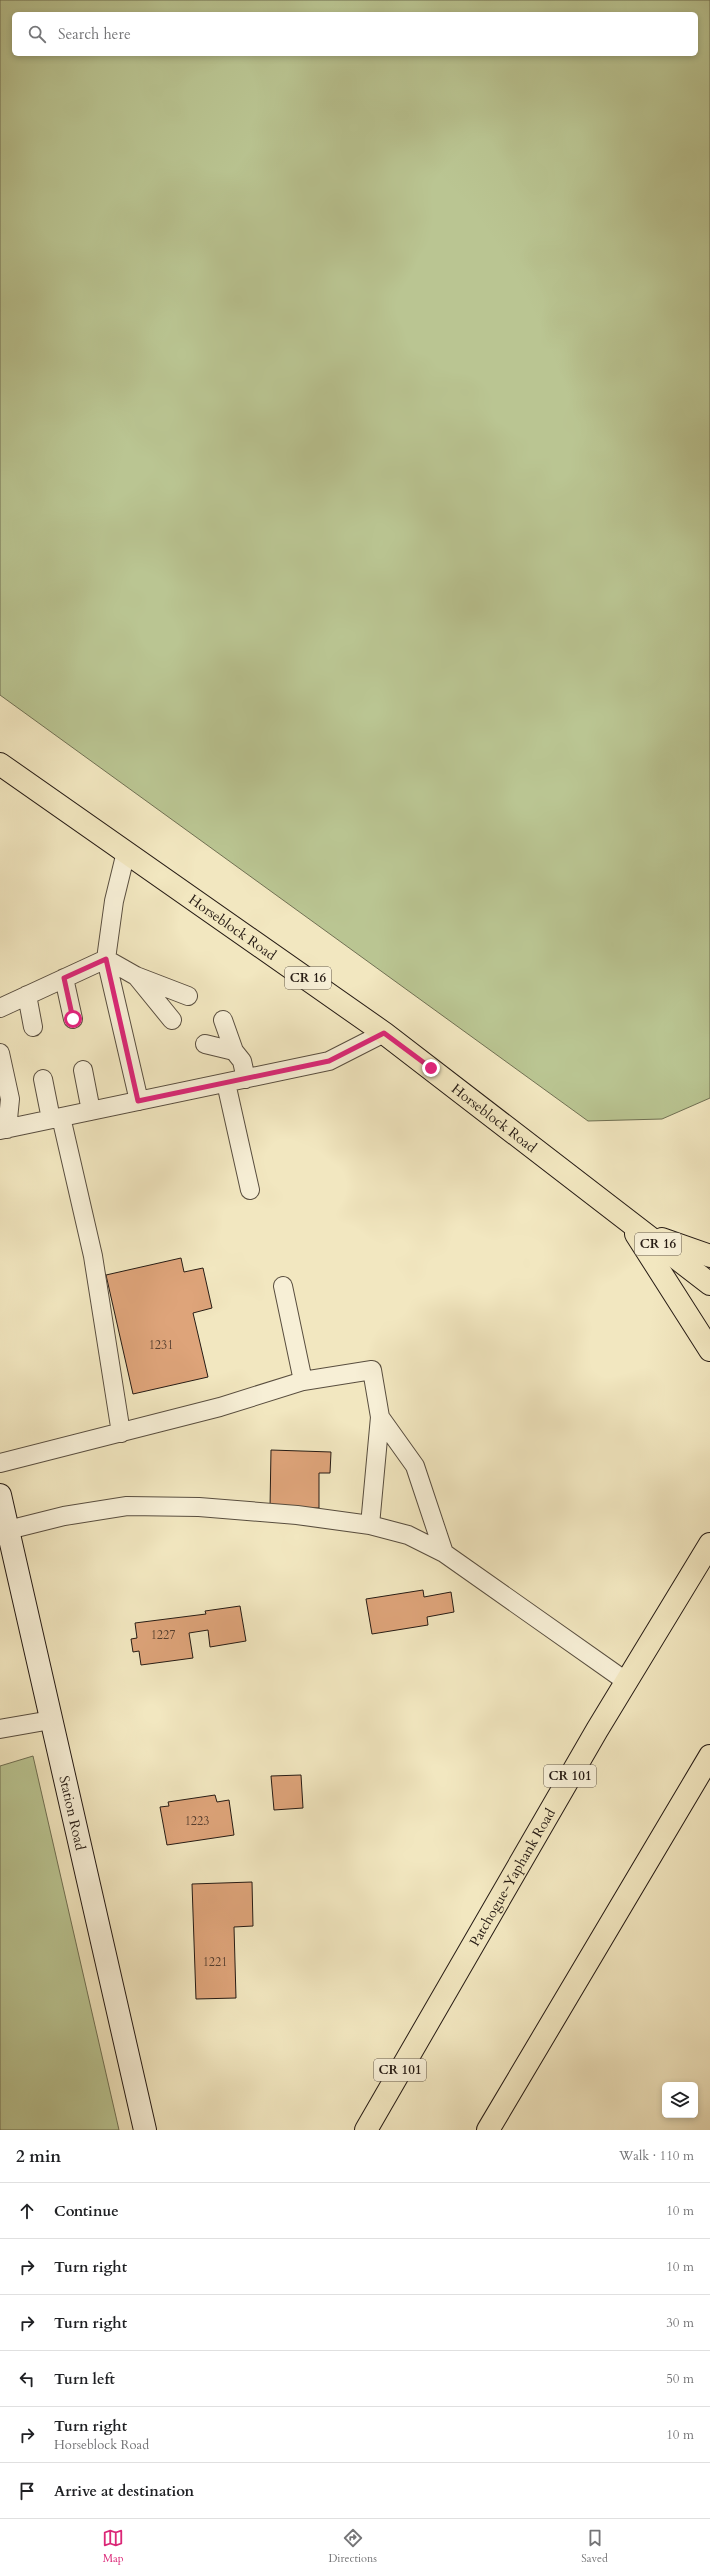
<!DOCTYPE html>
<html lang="en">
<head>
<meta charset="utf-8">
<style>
  body { margin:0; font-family:Cardo,serif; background:#f6f6f6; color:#202124 }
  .controls { position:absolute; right:12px; bottom:12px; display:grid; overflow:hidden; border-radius:6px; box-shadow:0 2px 6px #0003 }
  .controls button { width:36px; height:36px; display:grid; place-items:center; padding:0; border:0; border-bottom:1px solid #e0e0e0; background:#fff; color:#202124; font:20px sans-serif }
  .stop { position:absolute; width:12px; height:12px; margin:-9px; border:3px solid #db2777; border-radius:50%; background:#fff }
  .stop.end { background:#db2777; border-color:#fff; box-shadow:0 1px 4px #0008 }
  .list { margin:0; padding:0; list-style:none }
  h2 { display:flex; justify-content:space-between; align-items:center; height:52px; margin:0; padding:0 16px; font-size:17px }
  h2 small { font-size:13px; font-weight:400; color:#757577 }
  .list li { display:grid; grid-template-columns:26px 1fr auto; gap:12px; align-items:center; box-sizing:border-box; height:56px; padding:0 16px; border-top:1px solid #e0e0e0 }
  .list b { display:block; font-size:15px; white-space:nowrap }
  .list p { margin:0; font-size:13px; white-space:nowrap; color:#757577 }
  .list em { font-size:13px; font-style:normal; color:#757577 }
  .icon { flex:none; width:22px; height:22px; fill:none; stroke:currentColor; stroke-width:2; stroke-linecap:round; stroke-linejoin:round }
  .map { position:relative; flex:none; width:710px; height:2130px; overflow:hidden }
  .search { position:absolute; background:#fff; box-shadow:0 2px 6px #0003; left:12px; right:12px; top:12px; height:44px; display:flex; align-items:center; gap:10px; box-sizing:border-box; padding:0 14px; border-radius:6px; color:#757577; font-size:15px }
  .sheet { height:388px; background:#fff }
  nav { display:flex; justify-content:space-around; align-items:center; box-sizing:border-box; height:56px; border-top:1px solid #e0e0e0; background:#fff; font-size:11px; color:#757577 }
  nav a { display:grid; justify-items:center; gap:2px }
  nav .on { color:#db2777 }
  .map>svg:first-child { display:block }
</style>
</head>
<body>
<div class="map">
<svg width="710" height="2130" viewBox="0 0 710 2130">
  <rect width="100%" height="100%" fill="#f2e7c0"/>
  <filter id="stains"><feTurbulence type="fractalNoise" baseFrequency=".005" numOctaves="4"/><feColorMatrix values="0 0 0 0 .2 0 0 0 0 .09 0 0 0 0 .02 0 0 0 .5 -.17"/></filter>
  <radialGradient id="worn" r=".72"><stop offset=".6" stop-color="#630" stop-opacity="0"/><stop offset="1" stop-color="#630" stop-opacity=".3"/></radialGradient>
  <path fill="#bac592" stroke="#707053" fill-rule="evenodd" d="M0,0H710V1098L662,1119L588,1121L0,695ZM14,14H696V54H14Z
    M33,1756L119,2130H0V1766Z"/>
  <path fill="#dea47a" stroke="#261b14" d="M181,1258L184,1272L203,1268L212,1308L193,1313L208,1377L133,1394L106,1275Z
    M271,1450L331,1452L330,1473H319V1508H270Z
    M423,1590L424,1597L451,1592L454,1612L427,1617L428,1625L372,1634L366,1599Z
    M240,1606L246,1641L210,1647L208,1630L189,1633L193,1658L141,1665L139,1651L133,1652L131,1639L137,1638L135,1623L206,1614L205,1611Z
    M301,1775L303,1808L274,1810L271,1776Z
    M215,1795L217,1802L229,1800L234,1835L167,1845L160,1807L169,1806L168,1802Z
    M252,1882L253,1926L234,1927L236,1998L196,1999L192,1884Z"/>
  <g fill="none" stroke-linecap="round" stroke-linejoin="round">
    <defs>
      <path id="lane" d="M126,852L114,901L106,959L139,1101
        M106,959L136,976L188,996
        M137,977L172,1020
        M64,978L73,1019
        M27,995L33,1027
        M0,1008L106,959
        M205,1044L234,1051L223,1020
        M234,1051L242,1061L246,1079
        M0,1053L10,1099L7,1129
        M83,1070L91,1111
        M43,1079L51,1119
        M226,1083L250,1190
        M61,1117L93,1256L121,1433
        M0,1130L329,1061L384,1033
        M283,1286L303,1381
        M380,1417L415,1466L444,1553
        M0,1463L220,1407L303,1381L372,1370L380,1417L370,1525
        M8,1530L64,1516L127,1506L199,1507L297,1515L370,1525L408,1535L444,1553L627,1682
        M0,1729L51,1720"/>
      <g id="secondary">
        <path id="s1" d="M0,1495L145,2130"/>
      </g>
      <g id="primary">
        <path id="s2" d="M0,764L384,1033L710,1284"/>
        <path d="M636,1234L710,1350"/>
        <path d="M662,1239L710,1256"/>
        <path id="s3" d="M366,2130L597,1730L710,1544"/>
        <path d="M488,2130L710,1756"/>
      </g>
    </defs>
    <use href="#lane" stroke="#594e3f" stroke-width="20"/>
    <use href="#secondary" stroke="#261b14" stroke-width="24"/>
    <use href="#primary" stroke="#261b14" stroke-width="24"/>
    <use href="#lane" stroke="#f7efd6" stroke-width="18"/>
    <use href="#secondary" stroke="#f7efd6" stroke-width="22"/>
    <use href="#primary" stroke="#f2e7c0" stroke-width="22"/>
  </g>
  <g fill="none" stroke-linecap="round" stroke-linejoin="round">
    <path stroke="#db2777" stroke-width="5" d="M73,1019L64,978L106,959L138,1101L329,1061L384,1033L431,1068"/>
  </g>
  <g text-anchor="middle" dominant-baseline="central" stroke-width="3" stroke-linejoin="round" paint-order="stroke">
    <g font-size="12" fill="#543d2e">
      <text x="161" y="1345">1231</text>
      <text x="163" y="1635">1227</text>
      <text x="197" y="1821">1223</text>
      <text x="215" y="1962">1221</text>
    </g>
    <g fill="#f7efd6" stroke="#655b4e" stroke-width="1">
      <rect x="285" y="967" width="46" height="22" rx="3"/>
      <rect x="635" y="1233" width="46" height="22" rx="3"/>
      <rect x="544" y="1765" width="52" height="22" rx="3"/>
      <rect x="374" y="2059" width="52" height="22" rx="3"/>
    </g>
    <g font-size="13" font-weight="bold" fill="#261b14">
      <text x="308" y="978">CR 16</text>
      <text x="658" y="1244">CR 16</text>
      <text x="570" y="1776">CR 101</text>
      <text x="400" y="2070">CR 101</text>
    </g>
    <g font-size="14" fill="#261b14" stroke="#f7efd6">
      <text stroke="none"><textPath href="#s2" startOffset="284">Horseblock Road</textPath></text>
      <text stroke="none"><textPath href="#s2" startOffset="608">Horseblock Road</textPath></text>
      <text stroke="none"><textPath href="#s1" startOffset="326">Station Road</textPath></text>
      <text stroke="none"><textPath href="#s3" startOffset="292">Patchogue-Yaphank Road</textPath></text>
    </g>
  </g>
  <rect width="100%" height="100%" filter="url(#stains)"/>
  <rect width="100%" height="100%" fill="url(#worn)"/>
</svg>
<div class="controls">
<button><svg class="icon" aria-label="layers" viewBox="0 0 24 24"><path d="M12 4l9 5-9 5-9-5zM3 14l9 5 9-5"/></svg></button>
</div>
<div class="stop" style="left:73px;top:1019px"></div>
<div class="stop end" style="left:431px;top:1068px"></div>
<div class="search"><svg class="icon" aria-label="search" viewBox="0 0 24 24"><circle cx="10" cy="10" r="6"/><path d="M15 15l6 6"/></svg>Search here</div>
</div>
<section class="sheet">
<h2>2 min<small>Walk · 110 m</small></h2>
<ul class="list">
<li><svg class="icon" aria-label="ahead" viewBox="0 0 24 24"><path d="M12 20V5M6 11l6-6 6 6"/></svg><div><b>Continue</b></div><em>10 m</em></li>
<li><svg class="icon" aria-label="right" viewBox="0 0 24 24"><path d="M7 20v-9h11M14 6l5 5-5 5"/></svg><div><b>Turn right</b></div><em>10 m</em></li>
<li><svg class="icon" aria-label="right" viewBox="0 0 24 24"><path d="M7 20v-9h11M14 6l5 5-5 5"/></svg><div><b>Turn right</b></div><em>30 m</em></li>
<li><svg class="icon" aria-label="left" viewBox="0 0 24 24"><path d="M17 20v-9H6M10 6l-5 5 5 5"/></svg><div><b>Turn left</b></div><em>50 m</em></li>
<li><svg class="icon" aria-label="right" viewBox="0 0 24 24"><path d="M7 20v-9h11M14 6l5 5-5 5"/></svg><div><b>Turn right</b><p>Horseblock Road</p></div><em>10 m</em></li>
<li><svg class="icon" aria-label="arrive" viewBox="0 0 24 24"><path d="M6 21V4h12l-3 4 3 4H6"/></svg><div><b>Arrive at destination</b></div></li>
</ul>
</section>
<nav>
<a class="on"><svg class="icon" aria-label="map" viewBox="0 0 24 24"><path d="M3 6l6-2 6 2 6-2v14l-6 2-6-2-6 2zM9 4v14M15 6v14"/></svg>Map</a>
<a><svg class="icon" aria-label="directions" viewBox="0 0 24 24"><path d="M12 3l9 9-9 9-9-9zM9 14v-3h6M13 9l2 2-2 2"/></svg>Directions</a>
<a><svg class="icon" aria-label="saved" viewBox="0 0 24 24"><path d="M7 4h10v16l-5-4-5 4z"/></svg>Saved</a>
</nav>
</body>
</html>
